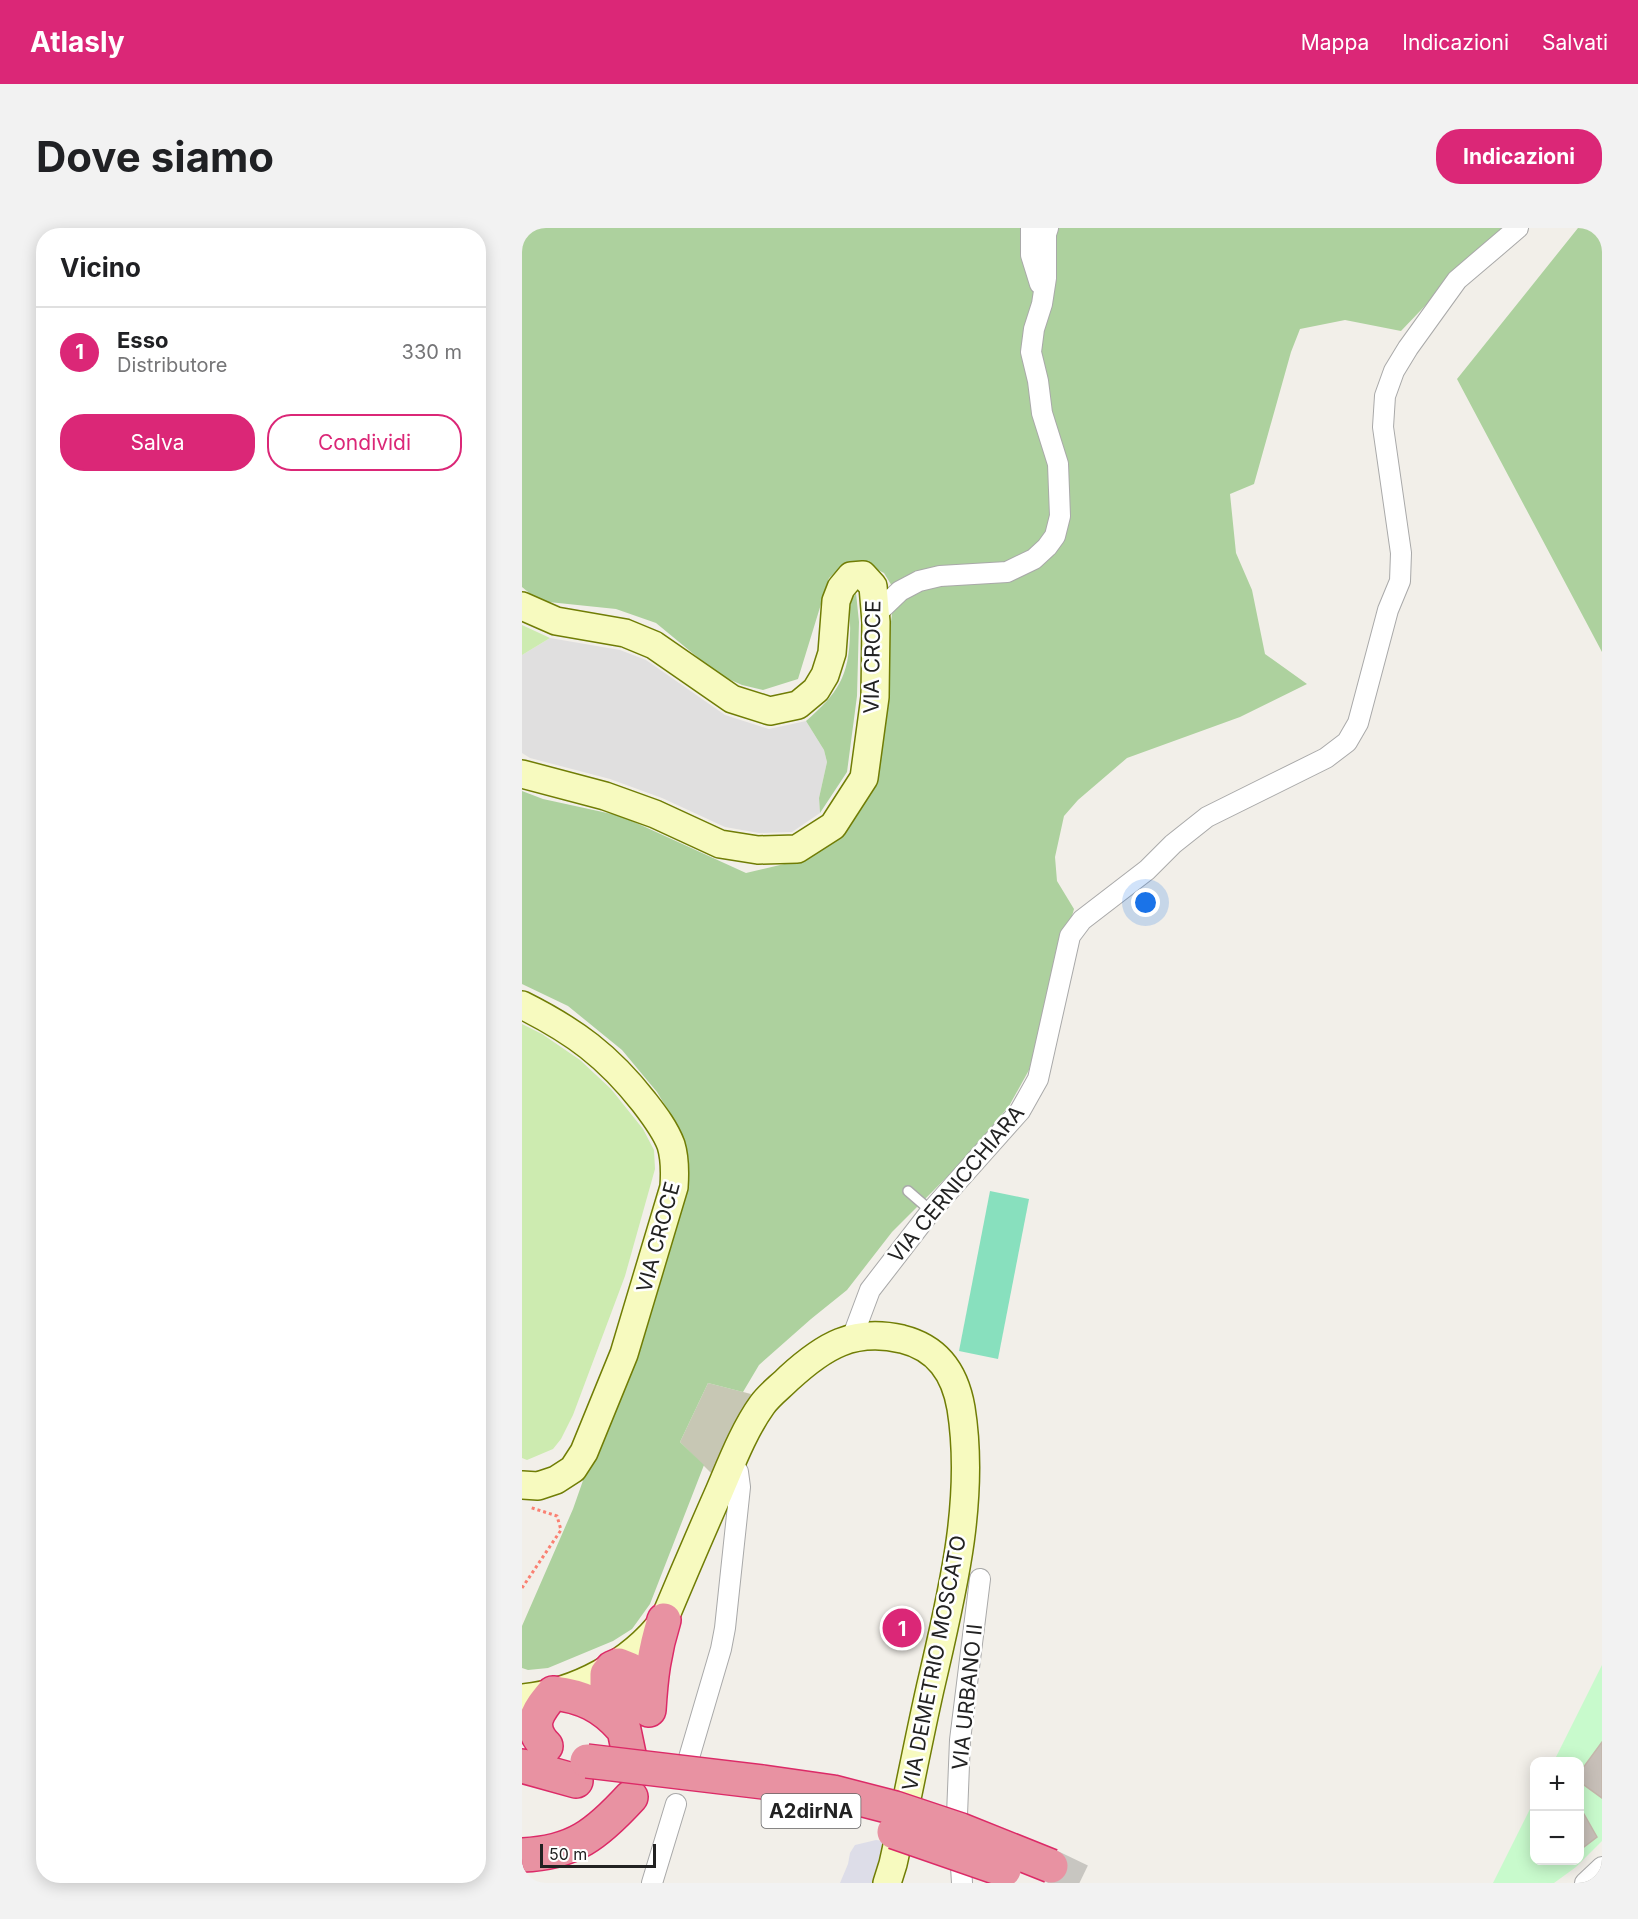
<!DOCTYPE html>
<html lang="it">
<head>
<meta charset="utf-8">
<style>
  body { margin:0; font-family:Inter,sans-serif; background:#f2f2f2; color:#202124 }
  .controls { position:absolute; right:18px; bottom:18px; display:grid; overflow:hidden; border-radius:12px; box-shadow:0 3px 15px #0003 }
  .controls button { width:54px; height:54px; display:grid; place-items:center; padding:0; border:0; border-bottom:2px solid #e0e0e0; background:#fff; color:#202124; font:30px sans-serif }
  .scale { position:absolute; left:18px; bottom:15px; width:116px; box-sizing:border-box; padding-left:6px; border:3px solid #222; border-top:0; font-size:16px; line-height:21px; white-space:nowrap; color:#222; -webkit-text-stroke:4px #fff; paint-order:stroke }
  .you { position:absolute; left:624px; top:675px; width:21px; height:21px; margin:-15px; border:4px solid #fff; border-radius:50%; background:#1a73e8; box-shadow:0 0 0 9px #1a73e833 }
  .badge { display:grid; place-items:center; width:39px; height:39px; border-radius:50%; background:#db2777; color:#fff; font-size:20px; font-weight:700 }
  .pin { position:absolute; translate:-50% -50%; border:3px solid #fff; box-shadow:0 2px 6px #0006 }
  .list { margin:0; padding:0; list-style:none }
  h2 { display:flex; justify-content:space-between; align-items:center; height:78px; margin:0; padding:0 24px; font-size:26px }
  h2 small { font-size:20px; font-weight:400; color:#757577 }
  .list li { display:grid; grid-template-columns:39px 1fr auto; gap:18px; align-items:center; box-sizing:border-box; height:90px; padding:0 24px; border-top:2px solid #e0e0e0 }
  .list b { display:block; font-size:22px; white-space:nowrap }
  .list p { margin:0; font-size:20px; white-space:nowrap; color:#757577 }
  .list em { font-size:20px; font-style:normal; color:#757577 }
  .actions { display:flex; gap:12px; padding:18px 24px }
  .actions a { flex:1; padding:14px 0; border:2px solid #db2777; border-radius:24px; text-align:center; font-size:21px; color:#db2777 }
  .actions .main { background:#db2777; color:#fff }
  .map { position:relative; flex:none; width:1080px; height:1655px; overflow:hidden; border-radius:24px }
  header { display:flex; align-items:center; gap:36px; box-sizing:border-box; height:84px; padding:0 30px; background:#db2777; color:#fff }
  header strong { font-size:28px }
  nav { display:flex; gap:33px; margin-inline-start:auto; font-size:21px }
  .intro { display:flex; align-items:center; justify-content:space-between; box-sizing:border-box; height:144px; padding:0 36px }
  h1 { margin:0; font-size:42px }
  .button { padding:15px 27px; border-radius:24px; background:#db2777; color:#fff; font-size:21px; font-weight:700 }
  main { display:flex; gap:36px; padding:0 36px }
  aside { flex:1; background:#fff; border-radius:24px; box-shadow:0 3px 15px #0003 }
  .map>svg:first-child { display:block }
</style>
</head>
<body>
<header>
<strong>Atlasly</strong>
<nav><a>Mappa</a><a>Indicazioni</a><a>Salvati</a></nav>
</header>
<div class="intro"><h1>Dove siamo</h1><a class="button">Indicazioni</a></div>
<main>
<aside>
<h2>Vicino<small></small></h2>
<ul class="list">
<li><span class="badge">1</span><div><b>Esso</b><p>Distributore</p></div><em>330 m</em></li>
</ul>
<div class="actions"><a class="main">Salva</a><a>Condividi</a></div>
</aside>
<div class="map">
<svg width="1080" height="1655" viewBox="0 0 1080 1655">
  <rect width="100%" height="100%" fill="#f2efe9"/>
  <path fill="#e0dfdf" d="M28,410L98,422L124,432L203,487L247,501L284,493L302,522L305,534L297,570L298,585L270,604L237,605L203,599L140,570L88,551L8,530L0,525V427Z"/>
  <path fill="#c7c7b4" d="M186,1155L229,1166L193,1249L158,1214Z"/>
  <path fill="#cdebb0" d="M0,397L28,410L0,427Z
    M0,796L20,806L58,832L89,861L121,901L132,922L133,941L103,1048L51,1187L39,1211L31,1221L5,1232L0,1230Z"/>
  <path fill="#add19e" d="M0,0H988L961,17L879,103L823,92L778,101L769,124L732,256L708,266L714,325L730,362L743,426L785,456L718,489L605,530L556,572L542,588L533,629L535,653L552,681L507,842L487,878L443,931L370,1004L325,1062L289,1091L237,1137L221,1164L186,1155L158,1214L182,1237L128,1376L110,1401L91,1413L26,1440L6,1442L0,1440V1398L51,1281L71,1224L165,928L159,904L135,864L100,822L46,778L0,756V563L21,571L99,588L224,645L288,630L320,605L367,409L373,363L362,345L344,336L322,337L307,350L276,451L241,462L220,457L202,449L185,437L134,395L94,381L17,373L0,359Z
    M1056,0H1080V424L935,151Z
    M334,365L337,394L335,468L325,544L298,585L297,570L305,534L302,522L284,493C316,465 327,449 328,405C329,389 324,379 334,365Z"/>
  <path fill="#c8facc" d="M1080,1437V1613L1054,1639L1032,1655H971L1012,1573V1632H1058V1534L1032,1533Z"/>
  <path fill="#88e0be" d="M468,963L507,971L476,1131L437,1123Z"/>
  <path fill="#dddde8" d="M354,1612L369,1614L354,1655H318L326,1636L328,1625L333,1617Z"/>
  <path fill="#c7bfb8" stroke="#c4b6ab" stroke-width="1.5" d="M1080,1514V1570L1058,1554V1544Z
    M1058,1579L1075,1609L1058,1622Z"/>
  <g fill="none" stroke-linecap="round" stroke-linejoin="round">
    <path stroke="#c8c6c1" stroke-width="33" stroke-dasharray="33 16" stroke-linecap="butt" d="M529,1638L564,1655"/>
    <defs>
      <path id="lane" d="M386,963L409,983"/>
      <path id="street" d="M509,0V27L518,56
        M354,386L378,363L397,353L418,348L485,344L512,331L525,319L533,308L538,288L536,236L520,185L516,153L509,124L512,101L520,76L524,50V6L526,0
        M330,1110L348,1062L409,983L498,883L516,851L548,708L560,692L625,642L651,616L685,589L804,530L825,514L836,495L866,382L878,353L879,325L861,199L863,168L872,143L886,120L935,52L996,0
        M166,1533L199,1421L203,1400L218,1259L216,1244L210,1234
        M435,1587L438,1512L458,1351
        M439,1638L440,1655
        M130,1655L154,1576
        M1063,1655L1080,1639"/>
      <path id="secondary" d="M0,378L34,393L103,405L132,417L210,471L248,483L276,477L294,462L303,447L310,425L314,373L319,360L329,348L341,347L351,358L354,394L353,469L342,550L311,598L275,621L236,622L198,616L133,586L83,568L0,546
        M0,777C52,803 86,828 122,874C132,887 143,901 149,917C153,930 153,945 152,959L102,1126L62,1224L51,1241L34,1252L16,1258L0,1257
        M0,1470C54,1465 109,1435 142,1392C160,1349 178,1307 197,1264C209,1236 222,1202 240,1177C247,1167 258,1159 267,1150C302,1118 331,1100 380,1111C416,1120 433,1145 439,1180C454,1273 429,1370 408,1461C395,1519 384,1578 371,1636L365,1655"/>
      <path id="highway" d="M127,1482C129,1449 132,1424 142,1392
        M24,1518C4,1498 16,1483 31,1465C60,1468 81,1478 100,1500
        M107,1526L102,1502L85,1458V1446L90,1440L97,1437L107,1441L127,1481
        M0,1538L54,1553
        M0,1627C52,1625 75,1606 109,1569"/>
    </defs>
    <use href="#lane" stroke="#a9a9a9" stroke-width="12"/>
    <use href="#street" stroke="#a9a9a9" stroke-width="22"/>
    <use href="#secondary" stroke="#707d05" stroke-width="30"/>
    <use href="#highway" stroke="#dc2a67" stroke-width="36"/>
    <path stroke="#fa8072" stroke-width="3" stroke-dasharray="3 3" stroke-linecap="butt" d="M0,1360L39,1302L35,1288L7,1279"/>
    <use href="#lane" stroke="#fff" stroke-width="9"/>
    <use href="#street" stroke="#fff" stroke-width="20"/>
    <use href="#secondary" stroke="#f7fabf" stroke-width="27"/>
    <use href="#highway" stroke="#e892a2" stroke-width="33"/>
    <defs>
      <path id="highway-bridge" d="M65,1533L241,1554L311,1564L373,1580L439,1602L529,1638
        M372,1604L482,1642"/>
    </defs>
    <use href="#highway-bridge" stroke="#dc2a67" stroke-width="36" stroke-linecap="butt"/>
    <use href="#highway-bridge" stroke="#e892a2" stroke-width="33"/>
  </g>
  <g text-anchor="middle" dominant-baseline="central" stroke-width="5" stroke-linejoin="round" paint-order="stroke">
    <rect fill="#fff" stroke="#646464" stroke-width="1.5" x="239.5" y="1566" width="99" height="34" rx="4.5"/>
    <g font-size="20" font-weight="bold" fill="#222">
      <text x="289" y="1583">A2dirNA</text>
    </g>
    <g font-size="21" fill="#222" stroke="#fff">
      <text transform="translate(350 429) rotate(-89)">VIA CROCE</text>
      <text transform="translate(434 956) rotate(-50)">VIA CERNICCHIARA</text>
      <text transform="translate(136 1009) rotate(-75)">VIA CROCE</text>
      <text transform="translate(412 1435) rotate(-79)">VIA DEMETRIO MOSCATO</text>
      <text transform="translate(445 1469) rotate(-84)">VIA URBANO II</text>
    </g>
  </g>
</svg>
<div class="controls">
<button>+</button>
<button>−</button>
</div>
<div class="scale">50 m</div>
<div class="you"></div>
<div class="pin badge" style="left:380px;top:1400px">1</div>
</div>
</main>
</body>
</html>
